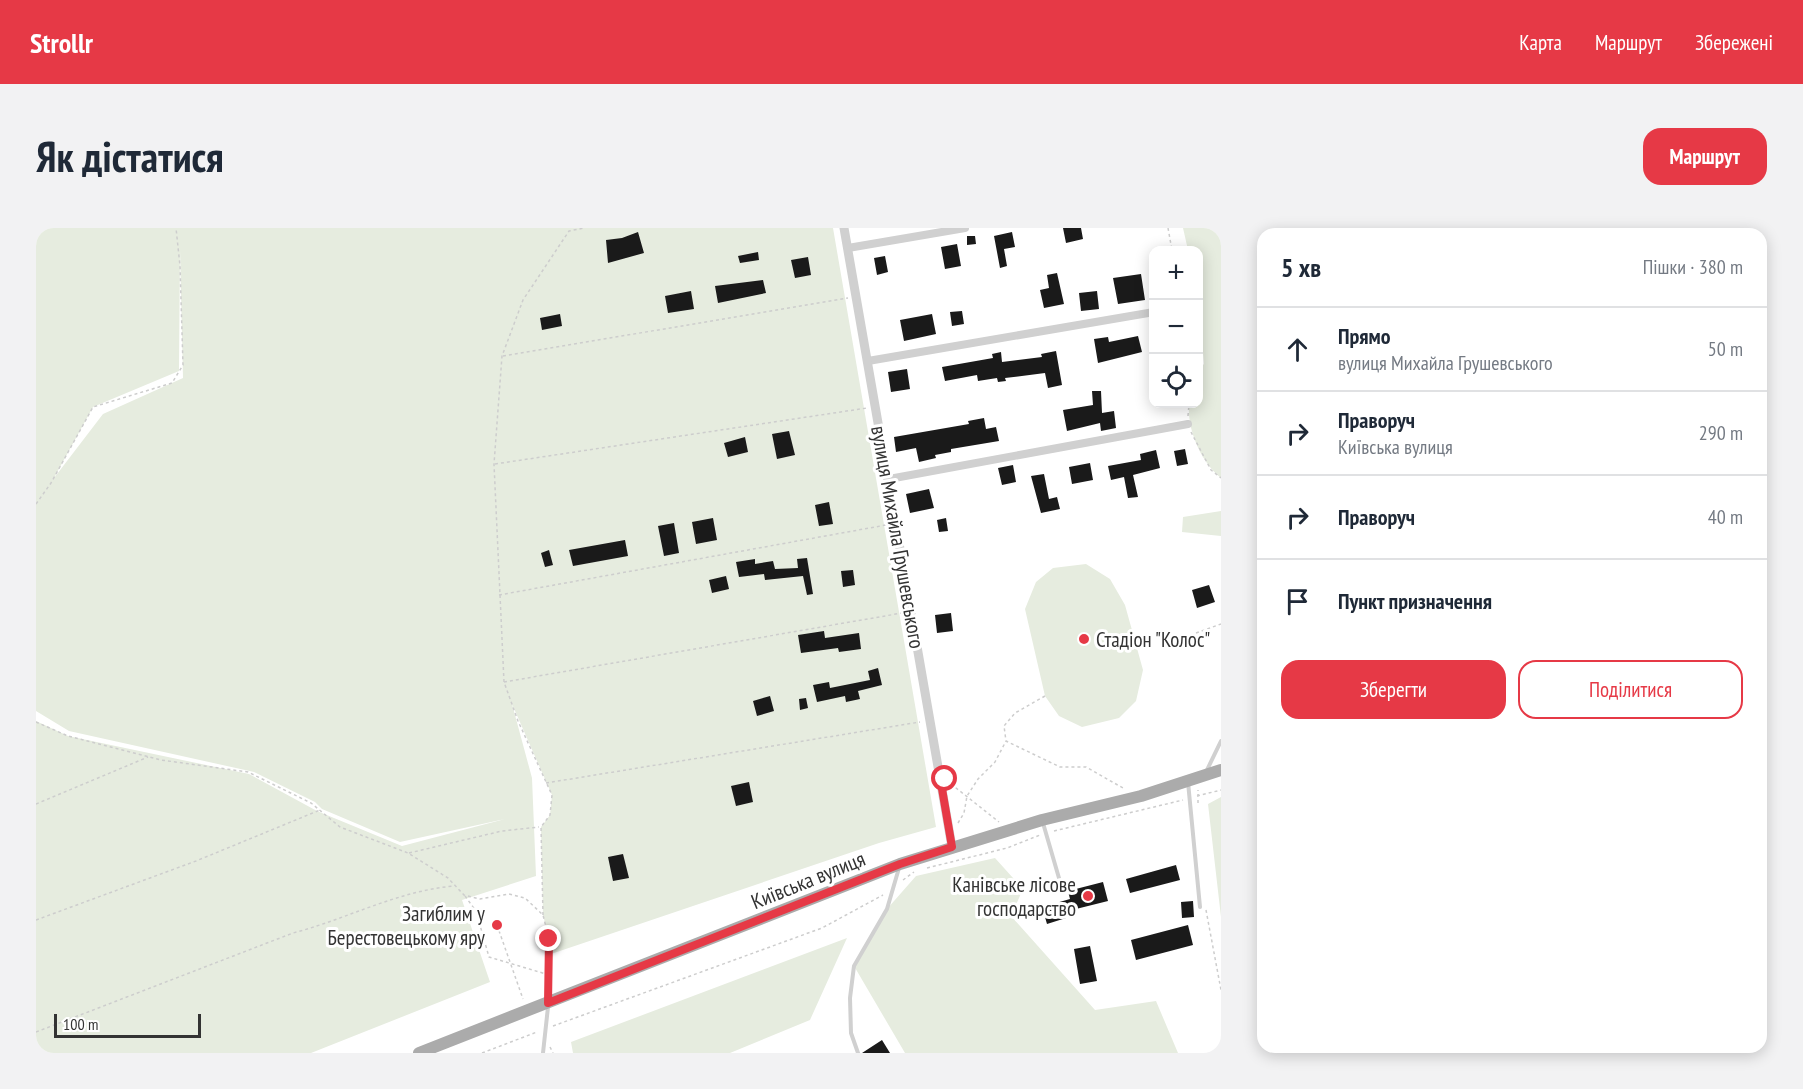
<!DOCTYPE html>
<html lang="uk">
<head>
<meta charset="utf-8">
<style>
  body { margin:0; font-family:"PT Sans Narrow",sans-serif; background:#f2f2f3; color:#1f2937 }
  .controls { position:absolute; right:18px; top:18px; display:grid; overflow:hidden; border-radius:12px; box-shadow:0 3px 15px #0003 }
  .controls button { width:54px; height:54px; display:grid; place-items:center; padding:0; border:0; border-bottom:2px solid #e0e1e3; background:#fff; color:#1f2937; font:30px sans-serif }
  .scale { position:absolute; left:18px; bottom:15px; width:147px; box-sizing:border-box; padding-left:6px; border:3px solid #333; border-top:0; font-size:16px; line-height:21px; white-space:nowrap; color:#333; -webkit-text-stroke:4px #fff; paint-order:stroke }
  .stop { position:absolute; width:18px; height:18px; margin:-14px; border:4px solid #e63946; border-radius:50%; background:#fff }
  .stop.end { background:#e63946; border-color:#fff; box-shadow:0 2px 6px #0008 }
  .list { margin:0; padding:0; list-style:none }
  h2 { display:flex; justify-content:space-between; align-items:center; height:78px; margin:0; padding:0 24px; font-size:26px }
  h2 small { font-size:20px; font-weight:400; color:#747a83 }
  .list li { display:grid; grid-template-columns:39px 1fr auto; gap:18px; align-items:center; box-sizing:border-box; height:84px; padding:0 24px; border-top:2px solid #e0e1e3 }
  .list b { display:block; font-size:22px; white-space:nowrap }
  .list p { margin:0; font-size:20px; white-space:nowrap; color:#747a83 }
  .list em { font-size:20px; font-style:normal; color:#747a83 }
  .actions { display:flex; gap:12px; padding:18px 24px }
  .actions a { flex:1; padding:14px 0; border:2px solid #e63946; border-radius:18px; text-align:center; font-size:21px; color:#e63946 }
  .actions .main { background:#e63946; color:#fff }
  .icon { flex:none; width:33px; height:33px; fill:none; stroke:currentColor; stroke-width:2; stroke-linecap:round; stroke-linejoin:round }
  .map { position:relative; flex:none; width:1185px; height:825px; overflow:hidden; border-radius:18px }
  header { display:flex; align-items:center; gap:36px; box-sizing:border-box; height:84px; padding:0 30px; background:#e63946; color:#fff }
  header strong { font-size:28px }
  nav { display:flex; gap:33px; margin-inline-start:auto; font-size:21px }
  .intro { display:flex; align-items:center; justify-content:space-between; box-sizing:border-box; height:144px; padding:0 36px }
  h1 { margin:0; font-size:42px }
  .button { padding:15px 27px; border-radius:18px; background:#e63946; color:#fff; font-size:21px; font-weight:700 }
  main { display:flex; gap:36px; padding:0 36px }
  aside { flex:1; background:#fff; border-radius:18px; box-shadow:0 3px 15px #0003 }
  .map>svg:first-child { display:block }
</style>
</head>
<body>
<header>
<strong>Strollr</strong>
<nav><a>Карта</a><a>Маршрут</a><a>Збережені</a></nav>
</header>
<div class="intro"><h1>Як дістатися</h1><a class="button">Маршрут</a></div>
<main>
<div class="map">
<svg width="1185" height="825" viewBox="0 0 1185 825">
  <rect width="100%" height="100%" fill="#fff"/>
  <path fill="#e6ecdf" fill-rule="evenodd" d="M0,0H797L900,599L843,615L512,727L513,711L507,687L505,599L514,587L516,567L476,476L496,550L500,648L426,672L454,754L275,825H0V493L32,508L213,546L281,583L366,618L469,591L364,614L286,581L279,574L218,544L33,503L0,483ZM144,22L147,150L67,186L18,250L57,179L143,143Z
    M1147,0H1185V250C1165,234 1151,202 1153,176H1162L1163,141L1168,136L1163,73L1162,22H1152Z
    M1185,283V308L1146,304L1147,289Z
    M1050,336L1074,351L1089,377L1107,442L1100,473L1083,490L1046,499L1023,488L1009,468L989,381L1000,354L1017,340Z
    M1185,569V689L1172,576Z
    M959,630L987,661L975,688L1059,782L1120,773L1142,825H869L818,738L851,681L880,648Z
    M811,710L774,792L694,825H537L535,814Z"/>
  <path fill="#1a1a1a" d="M1027,0H1045L1047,11L1030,15Z
    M602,4L608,25L572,35L570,12L586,10Z
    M976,4L979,19L968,21L971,38L964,40L958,8Z
    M931,8H939L940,16L931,17Z
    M921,16L925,38L909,41L905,19Z
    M722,24L723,32L704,35L702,28Z
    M849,28L852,44L841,47L838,30Z
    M772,29L775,47L759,50L755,32Z
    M1021,45L1028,76L1008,80L1004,62L1013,60L1011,47Z
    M1105,46L1109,72L1082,76L1077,50Z
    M727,52L730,65L682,75L679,58Z
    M655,63L658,81L632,85L629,68Z
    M1061,63L1063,81L1045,83L1043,65Z
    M926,83L928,96L916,98L914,84Z
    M524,86L526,98L506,102L504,90Z
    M896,86L900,106L868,113L864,92Z
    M1102,108L1106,124L1062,135L1058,111L1072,109L1073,114Z
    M1020,123L1026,157L1012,160L1009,145L969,150L970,153L962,154L961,150L942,153L941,147L909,153L906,139L957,130L956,126L965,124L966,134L1006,129L1005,126Z
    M871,141L874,161L855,164L852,144Z
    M1056,163H1065L1066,185L1078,183L1080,200L1065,203L1064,195L1031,203L1027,182L1057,177Z
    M948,190L950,201L960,199L963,213L915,221V224L899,227L900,230L883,234L880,220L860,224L858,209L933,196L932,193Z
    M753,203L759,227L741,231L736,206Z
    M709,209L712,224L692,229L688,215Z
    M1149,221L1152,236L1141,238L1138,223Z
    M1120,222L1124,240L1097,247L1102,269L1092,270L1088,249L1075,252L1072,238L1105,232L1104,226Z
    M1054,235L1057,252L1036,256L1033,239Z
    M977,237L980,254L966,257L962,240Z
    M1008,246L1013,271L1021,269L1024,281L1005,285L995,248Z
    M893,261L898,280L874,285L870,266Z
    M793,274L797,296L783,298L779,277Z
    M677,290L681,312L660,316L656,294Z
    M910,290L912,303L903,304L901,292Z
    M638,295L643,325L628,328L622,298Z
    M589,312L592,328L537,338L533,322Z
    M513,322L517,337L509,339L505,325Z
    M771,330L777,366L771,367L767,348L729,352L728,346L703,349L700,334L719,331V336L737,333L739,341L762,340L761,331Z
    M817,342L819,357L807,359L805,343Z
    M690,348L693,361L676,365L673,352Z
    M1173,357L1179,374L1161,380L1156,362Z
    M915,385L917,403L901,405L899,387Z
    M788,403L789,410L823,405L825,421L803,424L802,420L765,425L762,407Z
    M842,440L846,457L822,463L824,471L810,474L809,468L781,474L777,457L793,454L794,460L834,452L832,443Z
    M734,468L738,483L721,488L717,473Z
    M770,470L772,480L764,482L763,471Z
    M713,554L717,574L700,578L695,558Z
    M587,626L593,650L577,653L572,629Z
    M1140,637L1144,652L1094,665L1090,651Z
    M1067,654L1072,673L1028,684L1030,690L1011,696L1006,679L1034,671L1032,663Z
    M1157,673L1158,689L1146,690L1145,674Z
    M1152,697L1157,717L1100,732L1095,712Z
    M1054,718L1061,753L1044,756L1038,721Z
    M846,812L854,825H826Z"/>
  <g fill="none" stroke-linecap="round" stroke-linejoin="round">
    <path stroke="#cdcdcd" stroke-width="1.5" stroke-dasharray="3 3" stroke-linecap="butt" d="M1132,0L1136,22
      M467,128L812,70
      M1152,188L1153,176
      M1155,204L1175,242L1185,250
      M459,236L831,180
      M0,276L15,255L57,179L136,155L147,137L144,38L140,0
      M463,367L850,297
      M1160,405L1185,396
      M468,454L458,236L466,128L487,72L533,3L548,0
      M1009,468L979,485L968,498L970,513L1024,539H1050L1087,560
      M0,494L32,508L125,532L212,544L275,575L304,599L372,625L412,650L428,667L444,671L473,666L489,670L507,687L513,711L511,763
      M510,555L884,494
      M915,556L963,594
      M1161,568L1185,562
      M1162,575V562
      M0,576L112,529
      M922,595L928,585L931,568L942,551L959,534L970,513
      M1018,603L1147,572
      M373,625L466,603L503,599
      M891,640L971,620L1004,607
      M867,652L878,644
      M429,668L440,683L453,729L510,746
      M1170,682L1185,762
      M507,687L505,599L514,587L516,567L482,493L468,454L866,385
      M0,692L160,633L284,582
      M461,697L487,771
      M517,798L786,700L847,667
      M0,804L257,705C311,691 361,663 418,658
      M514,819L517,825
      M446,825L501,804"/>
    <path stroke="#d0d0d0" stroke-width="4" d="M1170,544L1185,513
      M1152,554L1164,679
      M1007,595L1025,657
      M507,825L512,779
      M822,825L815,805L814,770L818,738L851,681L863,640"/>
    <path stroke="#d0d0d0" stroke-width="8" d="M812,20L929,0
      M832,133L1118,84
      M853,251L1152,196"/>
    <path stroke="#d0d0d0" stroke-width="9" d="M808,0L916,619"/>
    <path stroke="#ababab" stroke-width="12" d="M383,825L864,636L1006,592L1105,568L1185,542"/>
  </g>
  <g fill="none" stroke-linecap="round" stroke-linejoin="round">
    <path stroke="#e63946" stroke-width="8" d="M513,711L512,775L864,636L916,619L904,549L909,551"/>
  </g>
  <g fill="#e63946" stroke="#fff" stroke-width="2">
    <circle cx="1048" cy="411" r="6"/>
    <circle cx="1052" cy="668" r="6"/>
    <circle cx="461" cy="697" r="6"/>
  </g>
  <g text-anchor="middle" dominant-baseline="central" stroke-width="6" stroke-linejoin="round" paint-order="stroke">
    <g font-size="21" fill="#333" stroke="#fff">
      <text transform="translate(862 309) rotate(80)">вулиця Михайла Грушевського</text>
      <text transform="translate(772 652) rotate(-22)">Київська вулиця</text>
    </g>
    <g font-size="21" fill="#333" stroke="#fff" text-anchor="end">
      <text x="1060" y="411" text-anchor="start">Стадіон "Колос"</text>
      <text x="1040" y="656">Канівське лісове<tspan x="1040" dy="24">господарство</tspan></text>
      <text x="449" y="685">Загиблим у<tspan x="449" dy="24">Берестовецькому яру</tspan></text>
    </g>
  </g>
</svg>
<div class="controls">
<button>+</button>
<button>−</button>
<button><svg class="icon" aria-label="locate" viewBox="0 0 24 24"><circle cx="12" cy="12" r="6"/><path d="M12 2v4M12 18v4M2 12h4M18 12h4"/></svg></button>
</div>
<div class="scale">100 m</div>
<div class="stop" style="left:909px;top:551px"></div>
<div class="stop end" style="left:513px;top:711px"></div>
</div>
<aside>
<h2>5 хв<small>Пішки · 380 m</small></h2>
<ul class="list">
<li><svg class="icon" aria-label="ahead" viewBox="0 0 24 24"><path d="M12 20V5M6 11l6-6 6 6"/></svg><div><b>Прямо</b><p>вулиця Михайла Грушевського</p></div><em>50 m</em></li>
<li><svg class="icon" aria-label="right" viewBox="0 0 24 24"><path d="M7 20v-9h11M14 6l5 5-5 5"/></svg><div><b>Праворуч</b><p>Київська вулиця</p></div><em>290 m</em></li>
<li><svg class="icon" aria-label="right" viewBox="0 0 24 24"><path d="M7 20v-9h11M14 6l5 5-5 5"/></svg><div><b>Праворуч</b></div><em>40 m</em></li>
<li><svg class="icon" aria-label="arrive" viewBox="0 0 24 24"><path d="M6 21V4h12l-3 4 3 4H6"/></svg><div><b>Пункт призначення</b></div></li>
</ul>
<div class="actions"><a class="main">Зберегти</a><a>Поділитися</a></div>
</aside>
</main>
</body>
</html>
